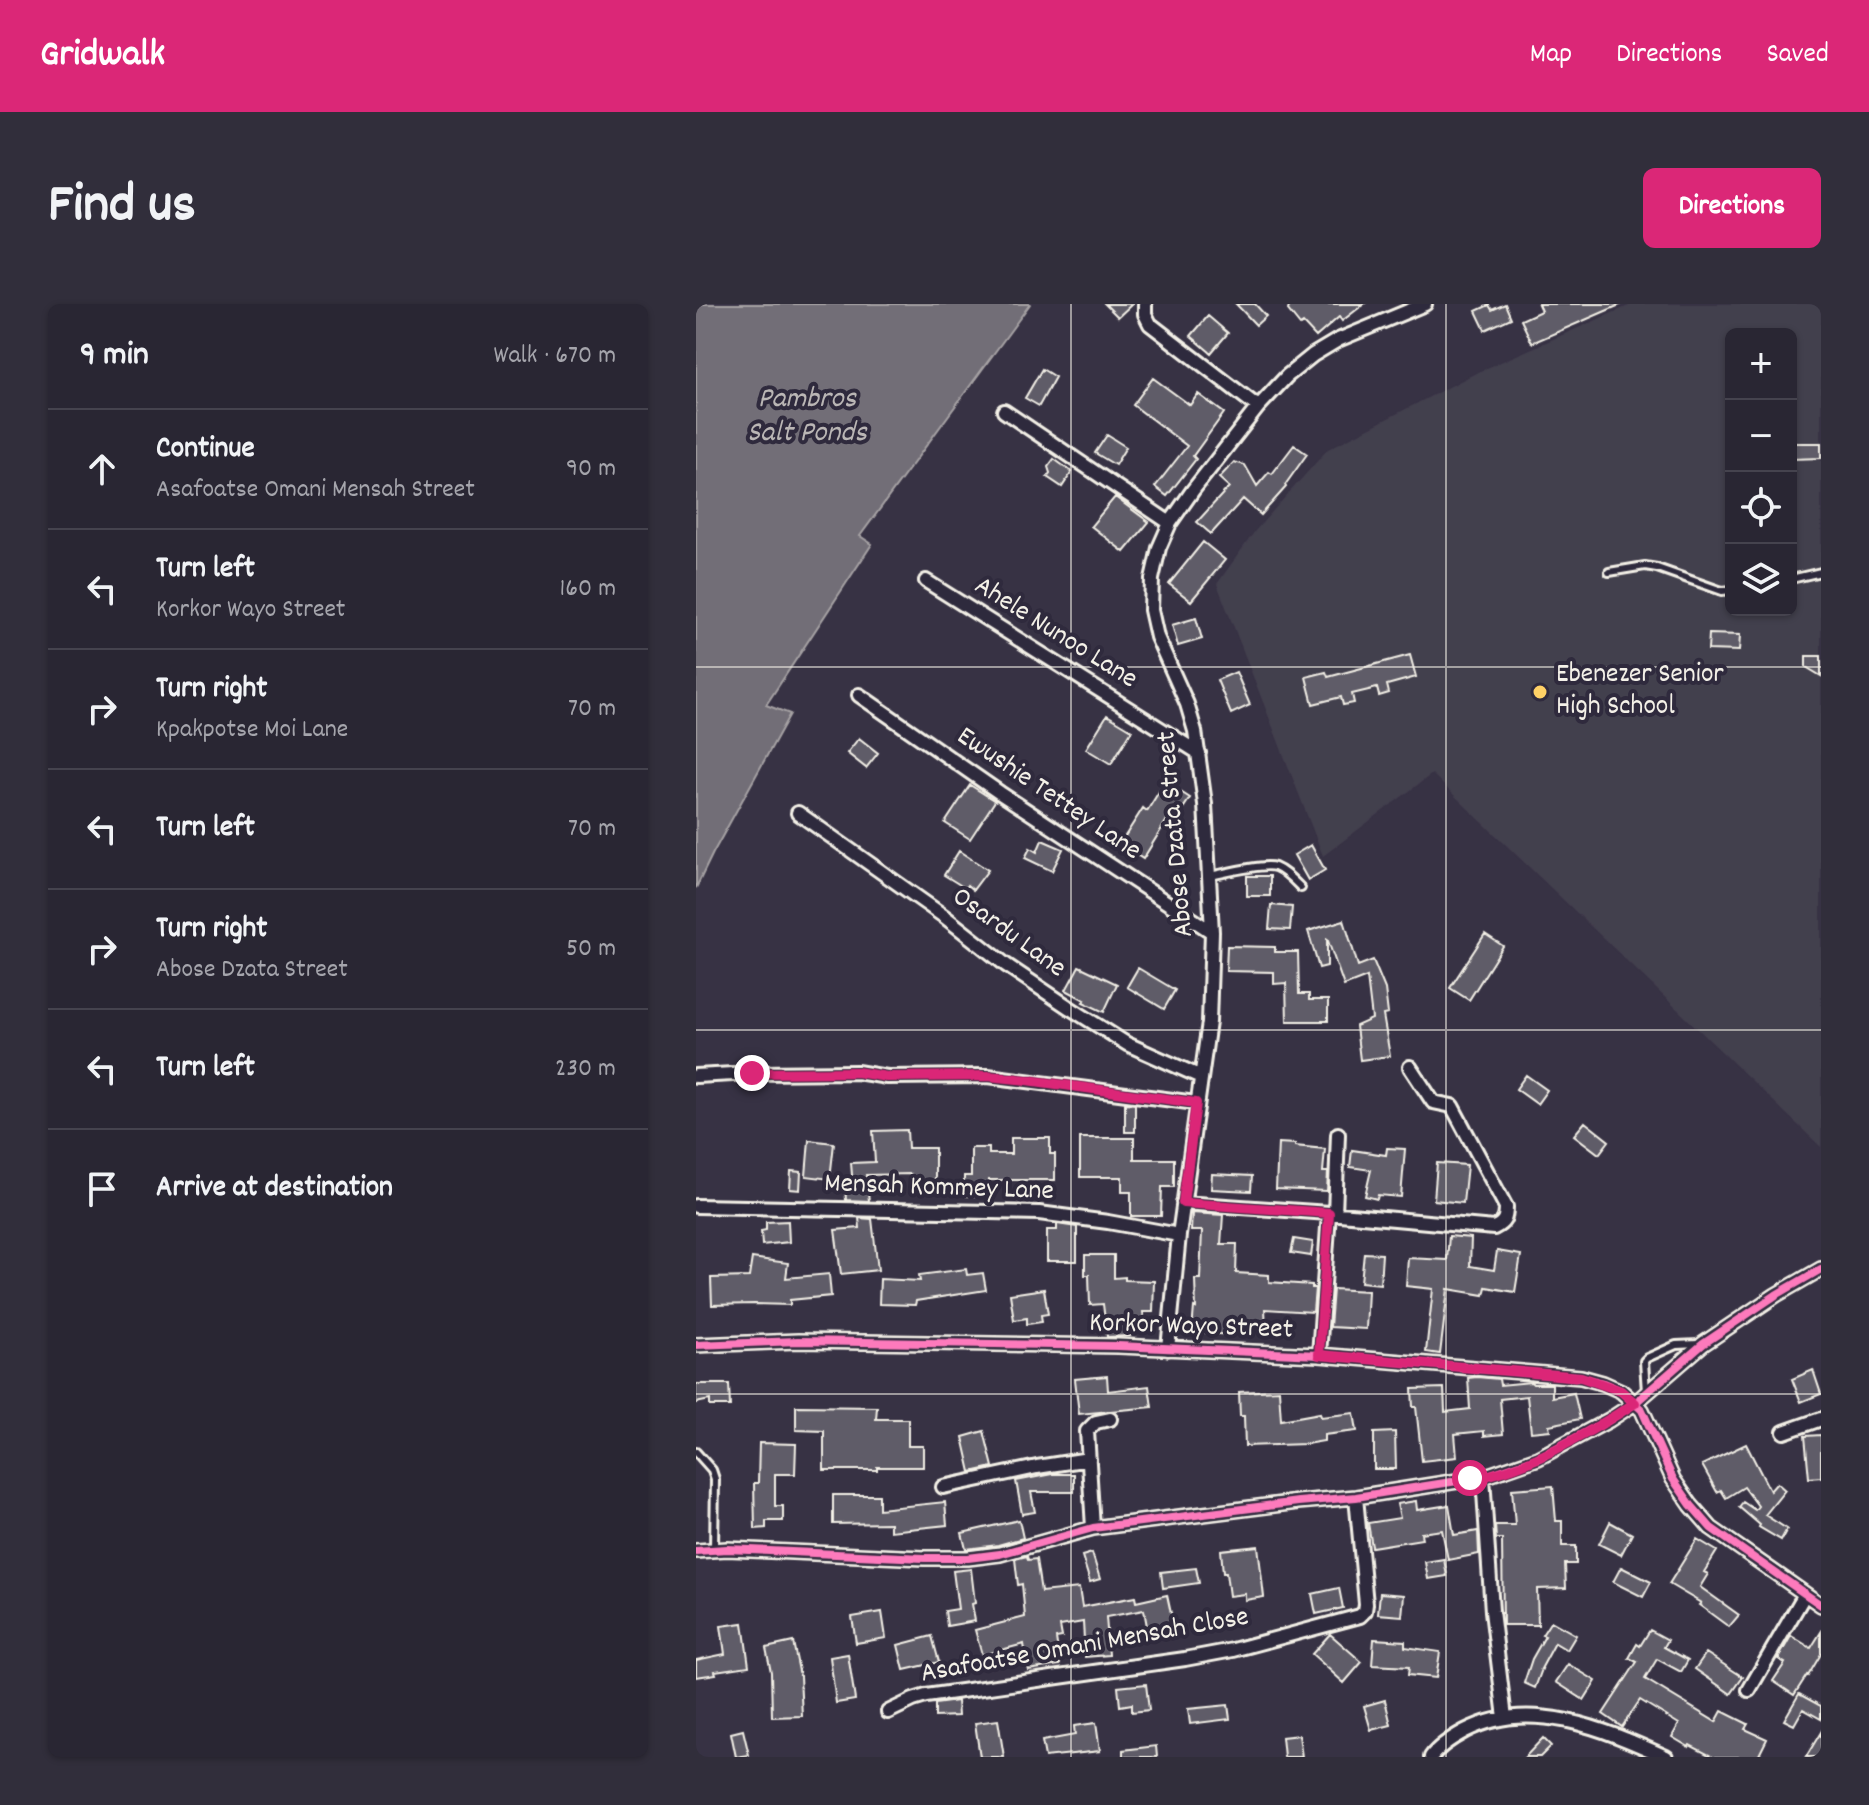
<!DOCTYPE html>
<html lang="en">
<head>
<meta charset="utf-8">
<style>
  body { margin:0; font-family:Dekko,sans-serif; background:#312e3b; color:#f1f3f6 }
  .controls { position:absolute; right:24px; top:24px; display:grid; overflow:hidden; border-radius:12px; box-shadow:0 2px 6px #0004 }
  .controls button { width:72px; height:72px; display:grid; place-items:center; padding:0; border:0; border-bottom:2px solid #45434e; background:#292633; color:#f1f3f6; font:40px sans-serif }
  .stop { position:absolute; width:24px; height:24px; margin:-18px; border:6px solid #db2777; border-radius:50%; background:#fff }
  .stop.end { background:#db2777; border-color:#fff; box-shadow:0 2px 8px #0008 }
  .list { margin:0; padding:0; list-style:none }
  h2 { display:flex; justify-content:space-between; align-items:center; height:104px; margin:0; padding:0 32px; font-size:34px }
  h2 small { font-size:26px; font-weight:400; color:#a5a5ac }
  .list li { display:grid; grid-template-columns:52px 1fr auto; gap:24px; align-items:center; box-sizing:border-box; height:120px; padding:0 32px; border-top:2px solid #45434e }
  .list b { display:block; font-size:30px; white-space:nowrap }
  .list p { margin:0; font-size:26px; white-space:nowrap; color:#a5a5ac }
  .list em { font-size:26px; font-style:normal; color:#a5a5ac }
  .icon { flex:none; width:44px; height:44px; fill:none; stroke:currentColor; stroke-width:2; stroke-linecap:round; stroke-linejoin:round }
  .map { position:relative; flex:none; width:1125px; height:1453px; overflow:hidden; border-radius:12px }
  header { display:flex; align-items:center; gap:48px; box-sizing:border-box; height:112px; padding:0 40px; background:#db2777; color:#fff }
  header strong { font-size:38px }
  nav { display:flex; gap:44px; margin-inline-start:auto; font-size:28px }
  .intro { display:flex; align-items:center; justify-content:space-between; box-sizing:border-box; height:192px; padding:0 48px }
  h1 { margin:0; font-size:56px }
  .button { padding:20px 36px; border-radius:12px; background:#db2777; color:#fff; font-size:28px; font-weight:700 }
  main { display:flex; gap:48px; padding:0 48px }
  aside { flex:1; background:#292633; border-radius:12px; box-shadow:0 2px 6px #0004 }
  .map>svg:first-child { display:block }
</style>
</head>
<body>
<header>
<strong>Gridwalk</strong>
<nav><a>Map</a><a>Directions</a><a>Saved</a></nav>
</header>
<div class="intro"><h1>Find us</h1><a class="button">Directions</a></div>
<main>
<aside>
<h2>9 min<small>Walk · 670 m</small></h2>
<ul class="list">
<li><svg class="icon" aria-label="ahead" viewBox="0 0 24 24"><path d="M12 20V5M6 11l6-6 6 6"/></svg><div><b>Continue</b><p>Asafoatse Omani Mensah Street</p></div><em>90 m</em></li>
<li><svg class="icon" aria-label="left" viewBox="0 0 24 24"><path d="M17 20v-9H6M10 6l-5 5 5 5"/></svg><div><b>Turn left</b><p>Korkor Wayo Street</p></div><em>160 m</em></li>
<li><svg class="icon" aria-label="right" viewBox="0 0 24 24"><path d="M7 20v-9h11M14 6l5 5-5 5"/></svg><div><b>Turn right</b><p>Kpakpotse Moi Lane</p></div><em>70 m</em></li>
<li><svg class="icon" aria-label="left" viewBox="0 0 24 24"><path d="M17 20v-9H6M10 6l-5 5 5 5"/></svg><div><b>Turn left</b></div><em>70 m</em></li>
<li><svg class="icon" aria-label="right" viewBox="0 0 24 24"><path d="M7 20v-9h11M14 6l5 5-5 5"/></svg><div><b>Turn right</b><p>Abose Dzata Street</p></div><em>50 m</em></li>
<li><svg class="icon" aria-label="left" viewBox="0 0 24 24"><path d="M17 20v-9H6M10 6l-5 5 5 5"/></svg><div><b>Turn left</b></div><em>230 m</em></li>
<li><svg class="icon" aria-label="arrive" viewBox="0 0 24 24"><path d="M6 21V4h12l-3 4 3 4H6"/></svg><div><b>Arrive at destination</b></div></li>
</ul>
</aside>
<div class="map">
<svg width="1125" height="1453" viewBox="0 0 1125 1453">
  <rect width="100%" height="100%" fill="#373244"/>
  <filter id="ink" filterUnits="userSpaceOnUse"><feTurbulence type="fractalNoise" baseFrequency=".0125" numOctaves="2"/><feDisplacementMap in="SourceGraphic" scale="16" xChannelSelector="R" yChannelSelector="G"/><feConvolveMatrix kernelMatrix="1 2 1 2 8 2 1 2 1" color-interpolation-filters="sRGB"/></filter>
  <g filter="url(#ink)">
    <path fill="#433f4e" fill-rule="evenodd" d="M937,0H1125V843L736,470L627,552L521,280L559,227L632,145L782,68ZM1035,30H1095V306H1035Z"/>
    <path fill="#726e77" stroke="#a6a2a4" stroke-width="2" d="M0,0H334L164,232L176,240L70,401L94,410L17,549L0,584Z"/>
    <path fill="#5f5c67" stroke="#f4f1e8" stroke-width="2" d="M409,0H436L422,13Z
      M540,0H559L570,12L560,21Z
      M594,0H668L646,17L643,13L620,33L607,19L604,21L592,6Z
      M809,0L815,14L789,26L780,7L793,1L796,6Z
      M842,0H926L836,39L825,16L845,7Z
      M512,12L532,29L515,49L495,32Z
      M346,65L359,73L343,102L329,94Z
      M457,74L494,101L502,90L528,109L497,152L500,155L471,192L459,183L491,142L437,101Z
      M411,131L430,143L419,161L399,149Z
      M1095,139H1125V154L1095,155Z
      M598,141L611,150L589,181L590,183L565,211L547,195L515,230L501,218L533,183L523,174L538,158L549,161L561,182L573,168L576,170Z
      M358,155L376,168L366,183L351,173L354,169L352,163Z
      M419,193L453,218L428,248L395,222Z
      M507,238L529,256L495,297L473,280Z
      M500,314L506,335L482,342L476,321Z
      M1013,330L1044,331L1043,347L1012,346Z
      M714,351L720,373L691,381L693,389L683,392L681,384L656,390L658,399L647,401L645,393L617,400L610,373L630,368L632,373Z
      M1110,352H1125V372L1110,363Z
      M540,368L554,401L535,410L521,376Z
      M411,411L436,426L415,460L390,445Z
      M163,434L182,449L170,464L151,449Z
      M469,478L494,494L482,512L476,508L447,555L424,540L447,504L451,507Z
      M274,481L299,497L274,535L249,519Z
      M346,536L367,545L356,567L329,554L334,544L341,548Z
      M615,541L629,566L612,576L598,551Z
      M263,547L292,566L277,586L271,581L269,584L248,571Z
      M551,572H574V592H551Z
      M575,601L596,603L594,626L573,625Z
      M648,616L662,662L677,656L689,685L692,710L687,711L694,752L664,756L660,722L676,715L671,673L648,682L631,634V662L623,664L612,627Z
      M789,630L807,642L773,696L754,684Z
      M531,642L579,643V648H602L603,690H613V696H632V717H591L590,679L578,680V668L530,667Z
      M383,662L421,680L408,708L387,698L389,696L370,686Z
      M442,664L479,686L468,705L431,683Z
      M830,771L851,786L841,800L820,785Z
      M429,799L439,800V828H429Z
      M889,818L913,837L903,850L878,831Z
      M211,826L212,844H239V883H215V870L170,871L173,897L150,896L149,884L157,883L155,859L179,858L177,827Z
      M315,834H354V850H359V876H293V892H268V872H275V844H293V850H315Z
      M384,834H438V855H478V883H466L465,912H435V888H426V873H384Z
      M113,836L138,839L134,875L110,872Z
      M582,839L599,840V842L629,845L627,868H632L631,887L580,885Z
      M691,844L709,845L705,893L682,891L681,895L669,892L675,866L654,863L656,846L690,851Z
      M741,859L771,861L767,899L738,896Z
      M95,867L105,868L104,886L94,885Z
      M516,870L556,872L555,887L515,885Z
      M496,909L527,911L525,940H541L540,969L573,971V978L616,981V984H619L617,1008L569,1005L570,1024L533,1026L532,1031L496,1027L498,1003L500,1004L499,975H504L506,927H495Z
      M163,914L176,915L182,966L145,970L139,926L164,924Z
      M92,917L93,938L66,941L65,927L70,926V918Z
      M361,920L381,923V957H351V926H361Z
      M753,932L775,934L774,962L798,966L801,947L825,951L819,988L790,983L788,991L752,985L744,1050L730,1048L737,985L710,982L712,954L751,956Z
      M598,935L617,938L615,952L595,949Z
      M668,949L686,950L684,980L665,978Z
      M389,951H418V974L429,973V976L458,977L457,1008H447L450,1027L433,1029L434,1032L411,1033L407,1000L394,1001L393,971H389Z
      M56,954L92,959L90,974L133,970L135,992L94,996V1001L58,1000L16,1001L15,974L53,973Z
      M270,965L271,971L287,969L290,986L220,997L219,1001L183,1000L184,975L224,977L223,971Z
      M348,985L352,1010L345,1011L346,1018L331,1020V1014L318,1016L314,990Z
      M637,985L672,987L670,1025L634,1023Z
      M1117,1066L1125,1090L1105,1098L1096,1075Z
      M411,1072L412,1087L453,1082L456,1103L383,1110L379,1075Z
      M781,1073L803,1075L804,1081L835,1078L837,1080H856V1093L878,1089L884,1115L853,1121L854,1126L835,1128L831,1092L804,1095L807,1130L788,1132V1127L759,1130L761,1153L726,1157L720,1103H717L716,1085L748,1084L749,1108L774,1105L772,1074Z
      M0,1080H33L34,1102H14V1096L0,1099Z
      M583,1086L585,1116L624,1109L625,1113L658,1109L661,1127L628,1131V1137L610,1140L549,1142L548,1112H544L543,1088Z
      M100,1102L181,1103L180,1115H212V1142H227V1163H181V1166H128V1127L100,1126Z
      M288,1127L297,1163L275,1168L267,1133Z
      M699,1128L700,1165H678V1129Z
      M1125,1131V1173L1113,1174L1109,1132Z
      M63,1139L100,1140L99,1170H79V1202H87V1217H70V1224L59,1225L58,1179H62Z
      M1050,1140L1074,1187L1081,1179L1089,1186L1069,1211L1091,1225L1085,1236L1063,1223L1064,1221L1043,1203L1047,1198L1059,1206L1062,1202L1048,1183L1030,1194L1025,1186L1021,1188L1006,1161Z
      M356,1170H378V1188H335L339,1208L326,1210L320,1177Z
      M857,1182L860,1217H866V1242H880V1260H869L870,1284L841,1285L842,1321H807L806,1235H800L799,1221H819L816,1185Z
      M137,1191H183V1205L249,1198L251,1221L194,1227V1219L137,1220Z
      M720,1197L721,1206L753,1201L758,1231L782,1227L783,1250L752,1256L746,1226L725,1229L726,1235L676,1243L672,1219L704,1214L701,1200Z
      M323,1216L327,1234L302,1241L270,1245L266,1229Z
      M914,1218L936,1230L925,1251L903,1240Z
      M1001,1235L1021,1247L1008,1268L1012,1270L1004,1283L1043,1311L1033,1323L1003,1301L1005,1299L973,1280Z
      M562,1242L568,1293L549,1296V1290L533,1292L530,1269H527L525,1246Z
      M396,1249L404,1275L394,1278L386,1252Z
      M331,1252L332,1256L340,1255L345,1288L383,1284L386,1303L439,1293L440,1298L471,1291L479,1328L453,1333L448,1306L410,1313L413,1351L389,1353L387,1318L364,1322L366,1333L360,1334L364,1361L332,1366L328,1340L286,1351L279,1326L329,1313L326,1280L322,1281L319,1255Z
      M748,1255L751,1272L732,1275L729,1258Z
      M925,1263L955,1278L947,1293L917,1278Z
      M500,1264L503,1279L467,1284L465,1268Z
      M275,1265L279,1299L276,1300L279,1317L251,1322L249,1307L262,1305L257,1267Z
      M643,1284L647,1304L620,1310L616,1290Z
      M684,1289L708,1291L706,1312L682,1310Z
      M186,1308L190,1334L160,1339L156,1313Z
      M855,1317L880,1331L871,1346L859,1339L845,1365H846L839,1384L828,1379L836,1355L849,1332L846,1331Z
      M47,1319L53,1362L19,1367L20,1370L0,1373V1356L29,1350L25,1322Z
      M954,1326L972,1336L968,1343L992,1356L985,1368L961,1355L949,1375L1020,1418L1026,1407L1052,1420L1049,1425L1071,1435L1062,1453H1017L994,1441L993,1443L976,1433L983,1420L944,1396L926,1423L907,1410L941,1358L933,1354L941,1340L944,1342Z
      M1125,1328V1350L1112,1372L1111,1371L1098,1391L1077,1377L1089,1359L1082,1355L1095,1332L1115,1344Z
      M634,1330L666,1358L648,1379L616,1350Z
      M236,1332L243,1358L208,1366L202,1341Z
      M678,1335L709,1337V1343L744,1348L740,1374L712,1371L713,1363L676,1361Z
      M97,1338L104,1372L106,1412L76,1413L75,1368L70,1344Z
      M1010,1349L1047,1373L1035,1390L999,1365Z
      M152,1350L159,1396L140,1399L134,1353Z
      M872,1360L900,1377L888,1396L860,1378Z
      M450,1380L453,1406L436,1408V1400L424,1402L422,1383Z
      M1103,1390L1125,1402V1415L1107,1405L1098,1421L1088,1416Z
      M689,1396L695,1421L675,1426L668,1402Z
      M261,1397L262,1412L239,1413V1400Z
      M532,1401L534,1415L494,1420L492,1405Z
      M302,1416L308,1453H284L279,1419Z
      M400,1419L404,1447L349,1453L346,1437L379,1431L378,1422Z
      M47,1426L53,1451L40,1453L35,1429Z
      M1125,1428V1453H1110Z
      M603,1431L606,1453H588L586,1433Z
      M847,1434L855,1442L844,1453H829Z
      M460,1442L461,1453H427V1446Z"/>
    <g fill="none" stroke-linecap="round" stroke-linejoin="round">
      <defs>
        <path id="lane" d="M913,268L949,262L961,264L1026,287L1035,286
          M1095,275L1125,268
          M514,572C529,569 567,559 579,563C589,567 597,576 605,584
          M950,1088L948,1057L951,1054L980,1041L1003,1040
          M0,1148L16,1166L19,1175L18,1245"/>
        <path id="street" d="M449,0V10L454,20L562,103
          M308,107L474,219
          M230,277L503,449
          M163,391L304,489L516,628
          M102,509L249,613L310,661L374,704L431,740L505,773
          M0,772L56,769L161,768L191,773L292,772L500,799
          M487,899L633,909L798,924C808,919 810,915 810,903L756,802L737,798L714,763
          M0,902L343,909L412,918L483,931
          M639,910L642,830
          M0,1041L102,1037L422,1042L623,1051L885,1073L907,1079L925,1087L946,1106L977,1175L995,1201L1015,1224L1125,1301
          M472,1045L483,931L513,718L516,628L509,500L499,427L491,400L461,333L455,306L456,275L463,244L474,219L497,186L562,103L591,72L617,51L642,36L729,0
          M623,1051L633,909
          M1088,1128L1125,1115
          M787,1173L796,1307L809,1414
          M247,1183L341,1163L393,1155
          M397,1224L391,1127L400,1118L414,1115
          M0,1247L31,1245L228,1254H272L304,1250L397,1224L602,1198L660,1193L787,1173L842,1154L913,1116L939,1099L1007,1040L1080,991L1125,965
          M1053,1386L1109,1290
          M192,1408L217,1396L230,1392L489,1355L537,1346L664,1312L669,1307L670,1300L660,1193
          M735,1453C743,1442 756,1434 769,1427C833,1393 909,1425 970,1453"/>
      </defs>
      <use href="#lane" stroke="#f4f1e8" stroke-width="12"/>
      <use href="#street" stroke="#f4f1e8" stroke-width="18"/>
      <use href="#lane" stroke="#2f2a3d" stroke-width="6"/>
      <use href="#street" stroke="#2f2a3d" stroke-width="12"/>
      <defs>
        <path id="cycleway" d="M0,1041L102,1037L422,1042L623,1051L885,1073L907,1079L925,1087L946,1106L977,1175L995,1201L1015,1224L1125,1301
          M0,1247L31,1245L228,1254H272L304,1250L397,1224L602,1198L660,1193L787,1173L842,1154L913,1116L939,1099L1007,1040L1080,991L1125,965"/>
      </defs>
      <use href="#cycleway" stroke="#2f2a3d" stroke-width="13"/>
      <use href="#cycleway" stroke="#fd7abc" stroke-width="8"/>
    </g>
  </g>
  <g fill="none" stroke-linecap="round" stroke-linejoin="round" filter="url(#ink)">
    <path stroke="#db2777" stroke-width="10" d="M56,769L161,768L191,773L292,772L331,776L500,799L487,899L633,909L623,1051L885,1073L925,1087L939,1099C896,1127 825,1170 774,1174"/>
  </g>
  <path fill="none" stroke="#f4f1e8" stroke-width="2" stroke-opacity="0.55" d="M375,0V1453M750,0V1453M0,363H1125M0,726H1125M0,1090H1125"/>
  <circle fill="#ffd166" stroke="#2f2a3d" stroke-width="3" cx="844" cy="388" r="8"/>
  <g text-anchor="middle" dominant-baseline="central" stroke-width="8" stroke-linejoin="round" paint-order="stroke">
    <g font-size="28" fill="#f4f1e8" stroke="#2f2a3d">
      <text transform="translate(359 330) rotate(32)">Ahele Nunoo Lane</text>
      <text transform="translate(352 491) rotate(34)">Ewushie Tettey Lane</text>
      <text transform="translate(481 530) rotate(-95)">Abose Dzata Street</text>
      <text transform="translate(312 630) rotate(36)">Osardu Lane</text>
      <text transform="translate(243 885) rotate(2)">Mensah Kommey Lane</text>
      <text transform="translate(495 1024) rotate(2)">Korkor Wayo Street</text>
      <text transform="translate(389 1343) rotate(-10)">Asafoatse Omani Mensah Close</text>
    </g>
    <g font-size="28" fill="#f4f1e8" stroke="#2f2a3d" text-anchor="start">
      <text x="860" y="372">Ebenezer Senior<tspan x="860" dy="32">High School</tspan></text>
    </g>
    <g font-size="30" font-style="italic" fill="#bab6b5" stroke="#2f2a3d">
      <text x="111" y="96">Pambros<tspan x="111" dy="34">Salt Ponds</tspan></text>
    </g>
  </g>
</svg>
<div class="controls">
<button>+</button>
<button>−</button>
<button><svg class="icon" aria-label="locate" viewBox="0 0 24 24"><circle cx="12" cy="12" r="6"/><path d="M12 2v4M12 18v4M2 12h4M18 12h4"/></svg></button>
<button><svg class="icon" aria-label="layers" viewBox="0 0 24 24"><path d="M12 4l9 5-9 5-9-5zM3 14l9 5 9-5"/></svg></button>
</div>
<div class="stop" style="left:774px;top:1174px"></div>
<div class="stop end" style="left:56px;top:769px"></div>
</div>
</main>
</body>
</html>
